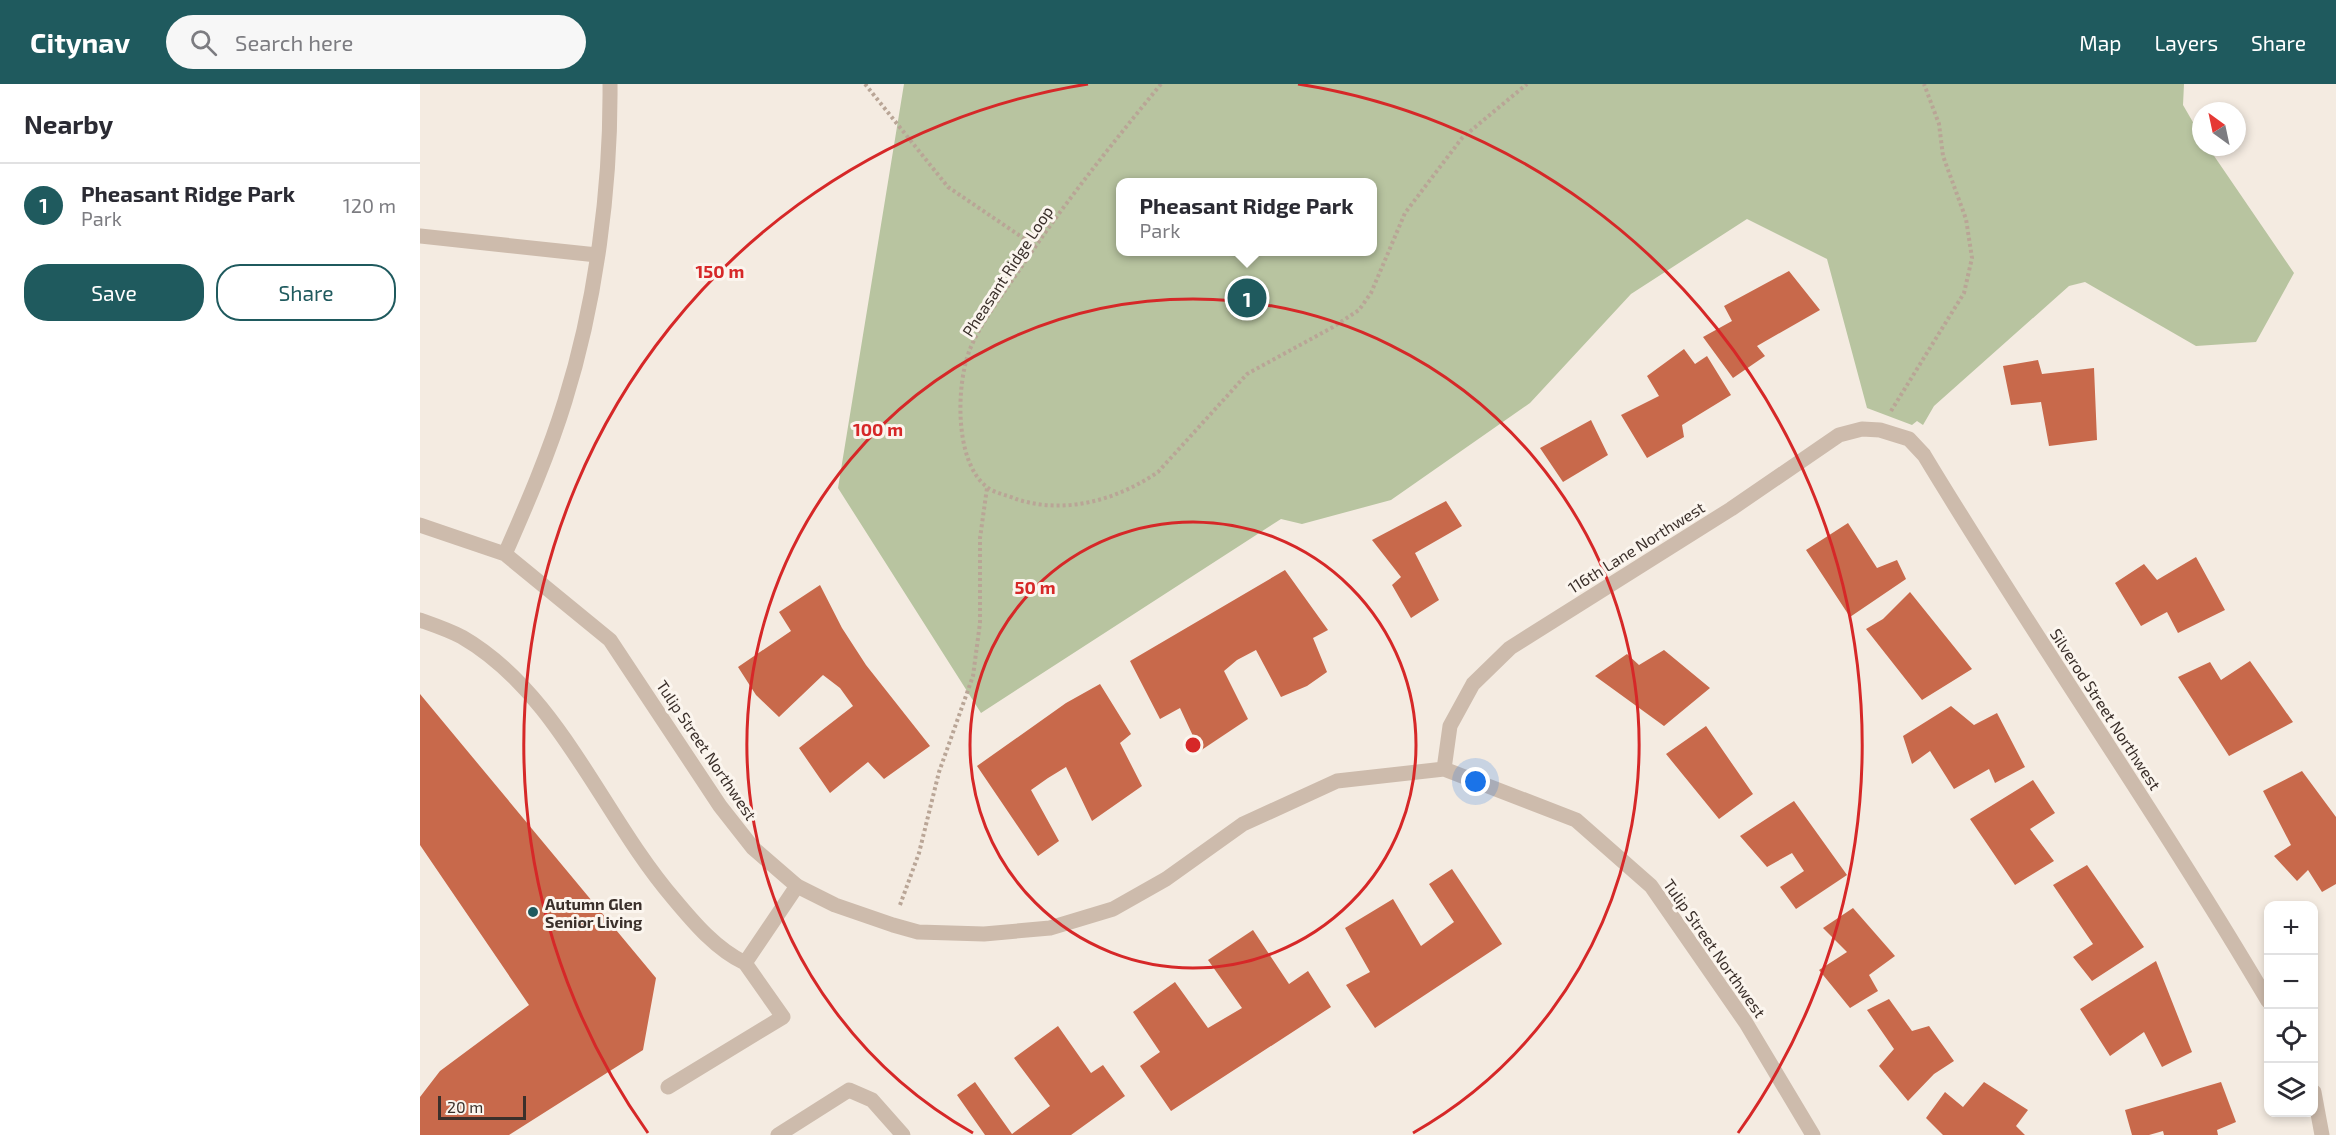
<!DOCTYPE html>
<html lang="en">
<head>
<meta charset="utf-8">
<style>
  body { margin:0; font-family:"Exo 2",sans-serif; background:#f7f7f7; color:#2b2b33 }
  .controls { position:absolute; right:18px; bottom:18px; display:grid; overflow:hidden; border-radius:12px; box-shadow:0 3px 9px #0003 }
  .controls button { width:54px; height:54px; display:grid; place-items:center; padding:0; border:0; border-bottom:2px solid #e1e1e2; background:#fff; color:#2b2b33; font:30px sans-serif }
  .compass { position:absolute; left:1772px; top:18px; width:54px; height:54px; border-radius:50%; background:#fff; box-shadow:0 3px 9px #0003; rotate:327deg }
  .scale { position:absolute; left:18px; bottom:15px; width:88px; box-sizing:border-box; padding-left:6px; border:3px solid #3b302b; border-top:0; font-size:16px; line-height:21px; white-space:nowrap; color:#3b302b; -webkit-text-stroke:4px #fbf5ee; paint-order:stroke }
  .you { position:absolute; left:1056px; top:698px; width:21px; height:21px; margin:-15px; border:4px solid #fff; border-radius:50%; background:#1a73e8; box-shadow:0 0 0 9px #1a73e833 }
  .badge { display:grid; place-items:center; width:39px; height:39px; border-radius:50%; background:#1f5a5e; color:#fff; font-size:20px; font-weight:700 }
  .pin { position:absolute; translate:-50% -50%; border:3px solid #fff; box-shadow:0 2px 6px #0006 }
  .popup { position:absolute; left:696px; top:94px; width:261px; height:78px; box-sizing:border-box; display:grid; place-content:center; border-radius:12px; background:#fff; filter:drop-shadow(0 2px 4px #0005); font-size:20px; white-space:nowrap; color:#7c7c81 }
  .popup b { font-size:22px; color:#2b2b33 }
  .popup::after { content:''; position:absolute; left:50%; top:100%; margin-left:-12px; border:12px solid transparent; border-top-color:#fff }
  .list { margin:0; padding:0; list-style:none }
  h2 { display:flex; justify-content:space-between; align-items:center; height:78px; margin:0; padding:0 24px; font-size:26px }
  h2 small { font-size:20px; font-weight:400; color:#7c7c81 }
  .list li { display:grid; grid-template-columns:39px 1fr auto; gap:18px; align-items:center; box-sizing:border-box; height:84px; padding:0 24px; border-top:2px solid #e1e1e2 }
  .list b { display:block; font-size:22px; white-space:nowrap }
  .list p { margin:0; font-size:20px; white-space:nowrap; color:#7c7c81 }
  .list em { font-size:20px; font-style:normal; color:#7c7c81 }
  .actions { display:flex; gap:12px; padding:18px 24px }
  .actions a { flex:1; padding:14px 0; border:2px solid #1f5a5e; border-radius:24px; text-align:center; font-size:21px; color:#1f5a5e }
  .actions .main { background:#1f5a5e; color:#fff }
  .icon { flex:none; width:33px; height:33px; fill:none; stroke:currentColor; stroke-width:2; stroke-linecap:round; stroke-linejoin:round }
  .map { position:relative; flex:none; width:1916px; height:1051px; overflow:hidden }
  header { display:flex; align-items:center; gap:36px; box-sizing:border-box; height:84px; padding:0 30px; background:#1f5a5e; color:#fff }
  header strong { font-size:28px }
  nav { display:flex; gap:33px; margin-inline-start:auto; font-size:21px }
  .search { width:420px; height:54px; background:#f7f7f7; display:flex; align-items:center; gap:15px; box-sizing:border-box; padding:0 21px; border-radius:33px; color:#7c7c81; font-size:22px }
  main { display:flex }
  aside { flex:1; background:#fff }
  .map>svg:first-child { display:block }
</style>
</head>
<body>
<header>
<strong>Citynav</strong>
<div class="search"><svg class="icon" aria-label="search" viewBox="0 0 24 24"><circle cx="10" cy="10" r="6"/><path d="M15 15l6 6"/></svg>Search here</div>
<nav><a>Map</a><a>Layers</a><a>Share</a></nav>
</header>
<main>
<aside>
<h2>Nearby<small></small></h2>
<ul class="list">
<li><span class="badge">1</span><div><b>Pheasant Ridge Park</b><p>Park</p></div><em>120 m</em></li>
</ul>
<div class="actions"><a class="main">Save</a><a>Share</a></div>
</aside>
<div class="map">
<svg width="1916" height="1051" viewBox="0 0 1916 1051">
  <rect width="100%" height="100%" fill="#f4ebe1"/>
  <path fill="#b8c4a0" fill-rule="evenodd" d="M484,0H1764L1763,21L1781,52V63H1788L1874,189L1836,258L1776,262L1665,198L1649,202L1514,322L1503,341L1497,337L1492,341L1447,324L1407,175L1327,135L1211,210L1110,319L971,416L882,440L861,435L561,629L418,404ZM701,98H953V168H701Z"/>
  <path fill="#c8694b" d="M1369,187L1400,226L1337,262L1345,272L1313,294L1283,253L1312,237L1304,222Z
    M1264,265L1275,280L1287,272L1311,311L1262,341L1264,353L1227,374L1201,331L1239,312L1227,292Z
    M1618,276L1622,290L1674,284L1677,356L1629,362L1621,318L1591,321L1583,282Z
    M1171,336L1188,371L1143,398L1120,364Z
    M1026,417L1042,442L995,469L1019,516L991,534L972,501L981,493L952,456Z
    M1428,439L1457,484L1477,476L1486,495L1430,533L1386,466Z
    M1776,473L1805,526L1758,549L1747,528L1721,542L1695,499L1724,480L1737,496Z
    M865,486L908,546L893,554L907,588L887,602L861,613L836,566L817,576L804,587L828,635L780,667L760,624L740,635L710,577Z
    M400,501L422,544L446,581L510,662L464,695L448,678L410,709L379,664L433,622L420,604L403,591L359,633L336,611L318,583L371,547L359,528Z
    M1490,508L1552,585L1502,616L1446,545L1463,535Z
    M1244,566L1290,604L1244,642L1175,592L1207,570L1219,581Z
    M1830,577L1873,638L1809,672L1758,593L1790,578L1801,596Z
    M680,600L711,650L700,659L722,702L672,737L646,683L628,694L611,706L639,757L618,772L557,682L646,619Z
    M0,610L236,894L223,966L89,1051H0V1013L20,987L109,921L0,761Z
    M1531,622L1554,641L1577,629L1605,683L1575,699L1569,685L1534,705L1510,667L1492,680L1483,652Z
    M1286,642L1333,710L1299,735L1246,670Z
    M1882,687L1916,733V800L1902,808L1888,786L1877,797L1854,772L1871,761L1843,707Z
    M1613,696L1635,729L1610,745L1634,777L1595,801L1550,735Z
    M1374,717L1427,791L1376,825L1360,803L1384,787L1372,769L1347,783L1320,752Z
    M1667,781L1724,863L1672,897L1653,873L1673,860L1633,801Z
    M1032,785L1082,860L955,944L926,901L950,888L925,844L973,815L1001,862L1034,838L1009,800Z
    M1433,824L1475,872L1449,891L1458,907L1430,924L1399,886L1427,868L1403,844Z
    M833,846L869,900L888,887L911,923L751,1027L720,982L740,968L713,928L755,898L788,944L822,924L788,876Z
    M1736,877L1772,968L1742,983L1724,948L1690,972L1660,925Z
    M1469,915L1492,947L1509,942L1534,977L1514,990L1488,1017L1459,982L1474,965L1447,926Z
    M638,942L671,989L683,981L705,1012L651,1051H565L537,1011L555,998L592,1050L630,1022L594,974Z
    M1564,998L1608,1026L1596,1042L1605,1051H1523L1506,1034L1525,1008L1543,1023Z
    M1801,998L1816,1038L1797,1046L1798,1051H1744L1743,1047L1729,1051H1712L1705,1026Z"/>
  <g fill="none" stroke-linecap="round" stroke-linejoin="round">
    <path stroke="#b9a596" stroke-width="4" stroke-dasharray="3 3" stroke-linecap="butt" d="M445,0L528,103L615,162
      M741,0C691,61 642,122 598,188C581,213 562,237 550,265C536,300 534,378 567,403C574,409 587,411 596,415C645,431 697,416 738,388L827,290L913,243L939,226L951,209L985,129L1042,54L1107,0
      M1471,327L1544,209L1552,174L1546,135L1523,72L1519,40L1504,0
      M480,821L499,769L519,688L553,592L560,539V454L567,404"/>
    <path stroke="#cdbbac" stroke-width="15" d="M0,536C14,541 29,546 42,553C139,609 183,733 254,815C274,839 296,865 325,879L377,802
      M248,1003L363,933L325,879
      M358,1051L429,1006L452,1016L483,1051"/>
    <path stroke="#cdbbac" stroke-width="15" d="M0,152L177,171
      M0,441L85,470L190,556L300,722L333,764L377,802L415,821L473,841L498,848L564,850L630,844L693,825L746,795L823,740L917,697L1024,685L1156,736L1231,802L1326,939L1393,1051
      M85,470C107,420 129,369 145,317C176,218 191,103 190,0
      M1024,685L1030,642L1053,600L1090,564L1311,425L1419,351L1442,345L1460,346L1489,355L1504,371C1615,555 1739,732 1848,917
      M1894,1008L1902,1051"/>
  </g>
  <g fill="none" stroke="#d62828" stroke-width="3">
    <circle cx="773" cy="661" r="223"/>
    <path d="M553 1049A446 446 0 1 1 993 1049"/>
    <path d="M228 1049A669 669 0 0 1 668 0M878 0A669 669 0 0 1 1318 1049"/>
  </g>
  <circle fill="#1f5a5e" stroke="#fbf5ee" stroke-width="2" cx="113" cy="828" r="6"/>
  <g text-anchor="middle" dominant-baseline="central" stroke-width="6" stroke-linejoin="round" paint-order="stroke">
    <g font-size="16" fill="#3b302b" stroke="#fbf5ee">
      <text transform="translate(587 187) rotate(-57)">Pheasant Ridge Loop</text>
      <text transform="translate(1216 463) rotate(-32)">116th Lane Northwest</text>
      <text transform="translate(1686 625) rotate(57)">Silverod Street Northwest</text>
      <text transform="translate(287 666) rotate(56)">Tulip Street Northwest</text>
      <text transform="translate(1295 864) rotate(55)">Tulip Street Northwest</text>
    </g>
    <g font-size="16" font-weight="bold" fill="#3b302b" stroke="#fbf5ee" text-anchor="start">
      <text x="125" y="819">Autumn Glen<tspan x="125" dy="18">Senior Living</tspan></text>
    </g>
  </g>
  <circle cx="773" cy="661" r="9" fill="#d62828" stroke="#fbf5ee" stroke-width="3"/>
  <g font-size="18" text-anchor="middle" font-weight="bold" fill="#d62828" stroke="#fbf5ee" stroke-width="6" stroke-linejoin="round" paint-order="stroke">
    <text x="300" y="194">150 m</text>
    <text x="458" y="352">100 m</text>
    <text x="615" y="510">50 m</text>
  </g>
</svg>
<div class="controls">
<button>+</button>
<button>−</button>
<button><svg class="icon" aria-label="locate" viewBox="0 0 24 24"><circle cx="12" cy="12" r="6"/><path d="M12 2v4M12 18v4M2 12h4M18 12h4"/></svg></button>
<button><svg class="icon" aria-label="layers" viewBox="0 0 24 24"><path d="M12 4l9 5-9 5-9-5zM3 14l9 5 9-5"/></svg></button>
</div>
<svg class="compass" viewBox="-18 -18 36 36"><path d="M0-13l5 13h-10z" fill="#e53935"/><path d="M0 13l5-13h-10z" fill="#7c7c81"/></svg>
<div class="scale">20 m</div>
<div class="you"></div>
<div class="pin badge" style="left:827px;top:214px">1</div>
<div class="popup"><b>Pheasant Ridge Park</b>Park</div>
</div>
</main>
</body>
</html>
